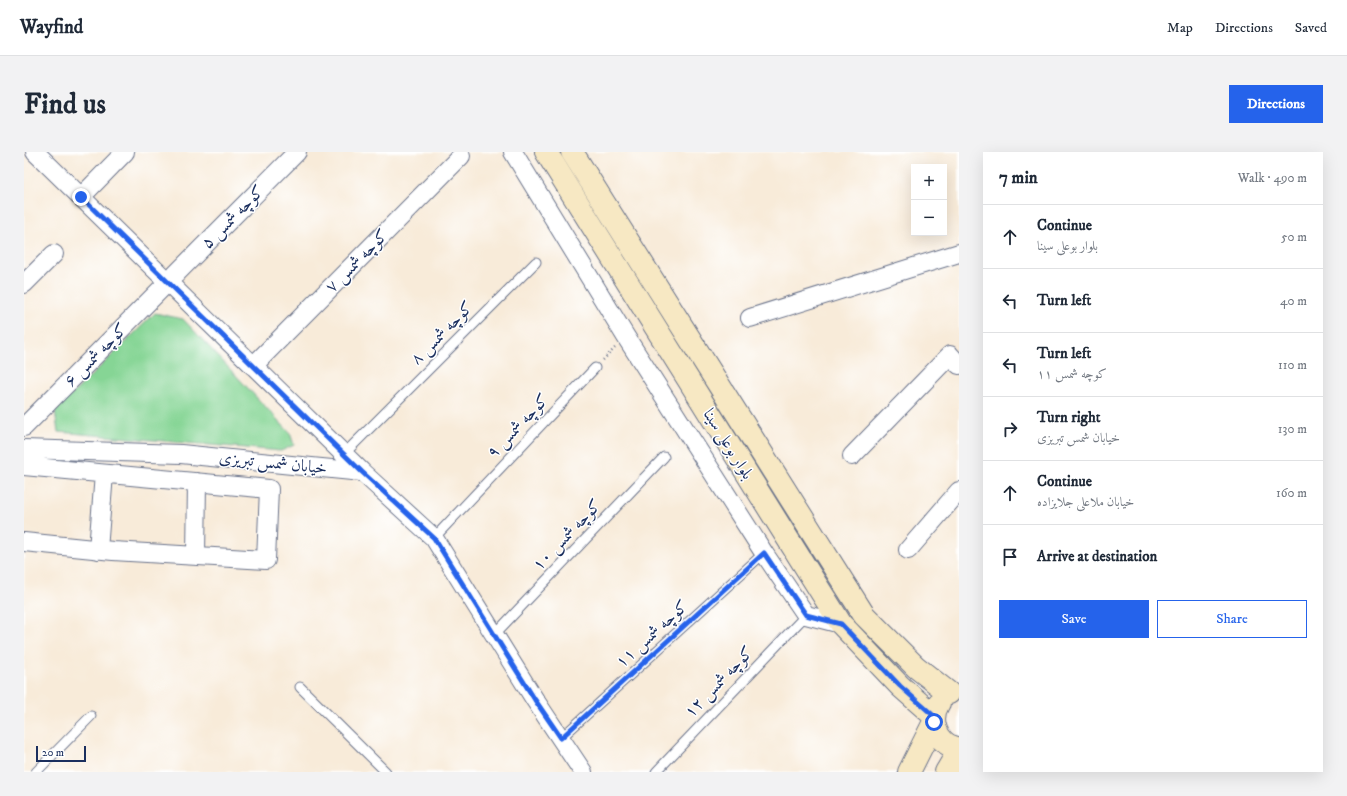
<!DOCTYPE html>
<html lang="en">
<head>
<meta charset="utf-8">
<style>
  body { margin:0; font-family:"IM FELL DW Pica",Amiri,serif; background:#f2f2f3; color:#1f2937 }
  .controls { position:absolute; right:12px; top:12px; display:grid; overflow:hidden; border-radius:0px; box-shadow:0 4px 16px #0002 }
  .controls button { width:36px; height:36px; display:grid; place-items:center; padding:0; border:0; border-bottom:1px solid #e0e1e3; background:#fff; color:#1f2937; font:20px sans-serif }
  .scale { position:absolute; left:12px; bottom:10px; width:50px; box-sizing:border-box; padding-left:4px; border:2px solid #1b2f5e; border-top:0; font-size:11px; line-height:14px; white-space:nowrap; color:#1b2f5e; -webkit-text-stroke:3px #fff; paint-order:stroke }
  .stop { position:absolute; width:12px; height:12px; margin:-9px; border:3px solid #2563eb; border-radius:50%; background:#fff }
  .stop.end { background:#2563eb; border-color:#fff; box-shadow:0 1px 4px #0008 }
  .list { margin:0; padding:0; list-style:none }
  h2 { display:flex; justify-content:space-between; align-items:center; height:52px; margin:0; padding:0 16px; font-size:17px }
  h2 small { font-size:13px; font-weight:400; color:#747a83 }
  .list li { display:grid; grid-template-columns:26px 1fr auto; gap:12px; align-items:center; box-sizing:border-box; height:64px; padding:0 16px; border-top:1px solid #e0e1e3 }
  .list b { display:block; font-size:15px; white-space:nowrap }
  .list p { margin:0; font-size:13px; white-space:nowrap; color:#747a83 }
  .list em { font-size:13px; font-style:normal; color:#747a83 }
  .actions { display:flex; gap:8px; padding:12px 16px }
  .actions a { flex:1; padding:9px 0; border:1px solid #2563eb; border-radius:0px; text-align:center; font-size:14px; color:#2563eb }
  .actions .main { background:#2563eb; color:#fff }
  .icon { flex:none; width:22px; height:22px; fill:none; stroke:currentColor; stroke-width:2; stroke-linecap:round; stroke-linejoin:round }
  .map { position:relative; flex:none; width:935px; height:620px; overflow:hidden; border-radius:0px }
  header { display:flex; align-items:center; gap:24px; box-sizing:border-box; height:56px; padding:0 20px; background:#fff; border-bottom:1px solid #e0e1e3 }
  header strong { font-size:19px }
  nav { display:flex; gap:22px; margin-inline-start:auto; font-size:14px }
  .intro { display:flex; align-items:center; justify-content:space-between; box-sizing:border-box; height:96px; padding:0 24px }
  h1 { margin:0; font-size:28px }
  .button { padding:10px 18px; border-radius:0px; background:#2563eb; color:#fff; font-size:14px; font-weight:700 }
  main { display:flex; gap:24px; padding:0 24px }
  aside { flex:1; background:#fff; border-radius:0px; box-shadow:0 4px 16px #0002 }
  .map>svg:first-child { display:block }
</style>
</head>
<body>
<header>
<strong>Wayfind</strong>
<nav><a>Map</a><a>Directions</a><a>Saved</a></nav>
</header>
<div class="intro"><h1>Find us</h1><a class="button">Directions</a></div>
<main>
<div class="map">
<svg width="935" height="620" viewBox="0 0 935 620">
  <rect width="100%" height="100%" fill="#fff"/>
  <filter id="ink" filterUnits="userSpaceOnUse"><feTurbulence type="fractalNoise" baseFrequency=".025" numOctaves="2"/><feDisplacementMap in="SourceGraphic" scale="8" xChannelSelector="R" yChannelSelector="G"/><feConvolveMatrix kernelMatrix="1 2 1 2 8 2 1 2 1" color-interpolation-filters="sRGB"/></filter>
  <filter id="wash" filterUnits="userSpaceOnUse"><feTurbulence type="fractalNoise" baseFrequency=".012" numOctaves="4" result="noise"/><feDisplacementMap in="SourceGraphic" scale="16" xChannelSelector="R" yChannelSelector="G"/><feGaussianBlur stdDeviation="0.9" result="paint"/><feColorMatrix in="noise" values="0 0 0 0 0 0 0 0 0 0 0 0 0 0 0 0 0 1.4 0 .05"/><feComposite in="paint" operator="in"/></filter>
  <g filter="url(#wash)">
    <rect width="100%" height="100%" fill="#f8ebd9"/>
    <path fill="#86d595" stroke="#50827a" d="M131,161L159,167L266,281L270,293L257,299L34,280L31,259Z"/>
  </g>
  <g filter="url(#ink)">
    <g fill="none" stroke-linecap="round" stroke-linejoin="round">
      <defs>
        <path id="lane" d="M320,302L512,110
          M410,386L571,216
          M470,483L640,305
          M276,535L362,620
          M537,586L740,401
          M12,620L67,564
          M632,620L782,463"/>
        <path id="street" d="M11,0L338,320L410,386L511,548L559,620
          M489,0L602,185L740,401L782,463L817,472
          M57,45L101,0
          M0,132L30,102
          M726,166L935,101
          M229,214L437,4
          M0,275L273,0
          M0,297L157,302L338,320
          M828,304L926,203L935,213
          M0,314L245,337L242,408L89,399L0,390
          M74,398L80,322
          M884,398L935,339
          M172,404L173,330"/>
        <path id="secondary" d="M522,0L817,472L876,534L910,564
          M548,0L840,463L892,515L925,541
          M915,551C906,564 910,583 923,592C926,594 931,595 935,597
          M885,620L910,570
          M922,620L935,598"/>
      </defs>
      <use href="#lane" stroke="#687189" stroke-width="11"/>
      <use href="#street" stroke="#687189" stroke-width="20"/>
      <use href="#secondary" stroke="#687189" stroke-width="24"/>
      <path stroke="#687189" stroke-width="2.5" stroke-dasharray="1 3" stroke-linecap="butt" d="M579,208L591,196"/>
      <use href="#lane" stroke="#fff" stroke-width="9"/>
      <use href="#street" stroke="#fff" stroke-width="18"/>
      <use href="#secondary" stroke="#f7e8c3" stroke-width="22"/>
    </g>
  </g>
  <g fill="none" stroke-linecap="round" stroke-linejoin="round" filter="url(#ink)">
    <path stroke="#2563eb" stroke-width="5" d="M57,45L338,320L410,386L511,548L537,586L740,401L782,463L817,472L876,534L910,564V570"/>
  </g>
  <g text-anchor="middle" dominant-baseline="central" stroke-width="3" stroke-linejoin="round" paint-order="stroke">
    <g font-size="17" fill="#1b2f5e" stroke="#fff">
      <text transform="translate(209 65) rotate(-45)">کوچه شمس ۵</text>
      <text transform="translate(333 109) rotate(-45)">کوچه شمس ۷</text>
      <text transform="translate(418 181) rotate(-45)">کوچه شمس ۸</text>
      <text transform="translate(72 203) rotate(-45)">کوچه شمس ۶</text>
      <text transform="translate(494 274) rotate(-46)">کوچه شمس ۹</text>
      <text transform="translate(704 292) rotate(58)">بلوار بوعلی سینا</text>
      <text transform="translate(249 311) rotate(6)">خیابان شمس تبریزی</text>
      <text transform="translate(543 383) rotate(-46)">کوچه شمس ۱۰</text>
      <text transform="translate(628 482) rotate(-42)">کوچه شمس ۱۱</text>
      <text transform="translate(695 530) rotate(-46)">کوچه شمس ۱۲</text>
    </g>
  </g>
</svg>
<div class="controls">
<button>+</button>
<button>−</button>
</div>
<div class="scale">20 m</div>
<div class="stop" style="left:910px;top:570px"></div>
<div class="stop end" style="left:57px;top:45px"></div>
</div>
<aside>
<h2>7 min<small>Walk · 490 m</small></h2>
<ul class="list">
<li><svg class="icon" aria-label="ahead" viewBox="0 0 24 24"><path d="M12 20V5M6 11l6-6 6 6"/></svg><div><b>Continue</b><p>بلوار بوعلی سینا</p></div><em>50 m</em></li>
<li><svg class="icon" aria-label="left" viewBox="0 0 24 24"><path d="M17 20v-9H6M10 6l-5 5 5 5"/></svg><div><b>Turn left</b></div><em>40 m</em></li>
<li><svg class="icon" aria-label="left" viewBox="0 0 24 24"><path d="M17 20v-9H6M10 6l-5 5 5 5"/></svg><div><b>Turn left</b><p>کوچه شمس ۱۱</p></div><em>110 m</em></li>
<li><svg class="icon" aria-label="right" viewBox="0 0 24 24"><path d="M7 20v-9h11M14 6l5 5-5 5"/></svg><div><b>Turn right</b><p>خیابان شمس تبریزی</p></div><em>130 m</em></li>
<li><svg class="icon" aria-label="ahead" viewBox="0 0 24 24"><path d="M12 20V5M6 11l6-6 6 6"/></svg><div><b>Continue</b><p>خیابان ملاعلی جلایزاده</p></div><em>160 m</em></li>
<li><svg class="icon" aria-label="arrive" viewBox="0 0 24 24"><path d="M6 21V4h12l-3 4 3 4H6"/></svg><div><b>Arrive at destination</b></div></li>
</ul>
<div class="actions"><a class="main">Save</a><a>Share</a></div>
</aside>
</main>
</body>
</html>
